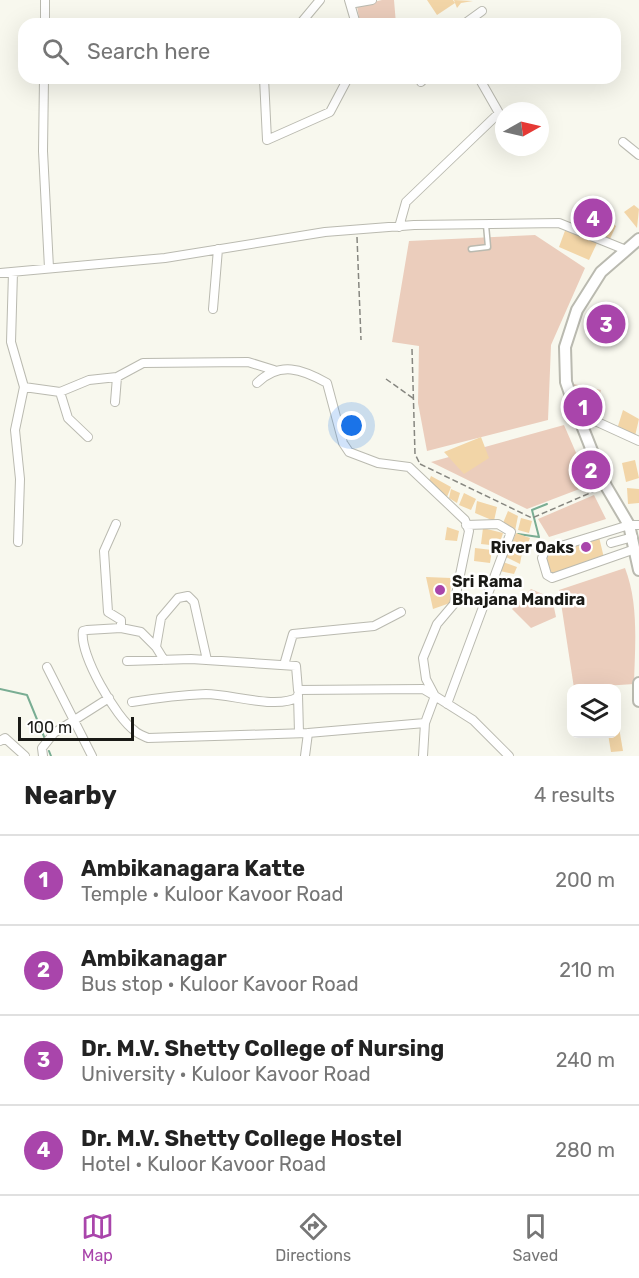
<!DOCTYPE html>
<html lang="en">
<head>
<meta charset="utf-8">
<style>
  body { margin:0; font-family:Rubik,sans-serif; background:#f6f6f6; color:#222 }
  .controls { position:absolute; right:18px; bottom:18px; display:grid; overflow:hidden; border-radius:12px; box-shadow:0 6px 24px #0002 }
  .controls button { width:54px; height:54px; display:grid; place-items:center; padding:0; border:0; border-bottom:2px solid #e0e0e0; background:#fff; color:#222; font:30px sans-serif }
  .compass { position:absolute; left:495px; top:102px; width:54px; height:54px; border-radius:50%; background:#fff; box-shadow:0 6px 24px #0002; rotate:82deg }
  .scale { position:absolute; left:18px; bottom:15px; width:116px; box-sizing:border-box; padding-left:6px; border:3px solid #1a1a16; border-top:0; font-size:16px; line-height:21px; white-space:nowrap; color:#1a1a16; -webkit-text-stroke:4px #fffffe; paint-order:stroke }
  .you { position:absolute; left:352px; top:426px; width:21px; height:21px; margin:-15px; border:4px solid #fff; border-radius:50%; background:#1a73e8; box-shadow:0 0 0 9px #1a73e833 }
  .badge { display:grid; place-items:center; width:39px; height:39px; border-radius:50%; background:#a945ab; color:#fff; font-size:20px; font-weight:700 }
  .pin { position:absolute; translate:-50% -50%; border:3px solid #fff; box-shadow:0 2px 6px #0006 }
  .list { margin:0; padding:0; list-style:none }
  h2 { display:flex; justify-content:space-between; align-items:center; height:78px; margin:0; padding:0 24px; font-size:26px }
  h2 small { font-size:20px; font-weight:400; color:#767676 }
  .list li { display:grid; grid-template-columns:39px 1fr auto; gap:18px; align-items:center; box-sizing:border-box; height:90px; padding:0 24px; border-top:2px solid #e0e0e0 }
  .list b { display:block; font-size:22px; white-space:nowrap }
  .list p { margin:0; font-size:20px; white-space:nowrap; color:#767676 }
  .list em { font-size:20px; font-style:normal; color:#767676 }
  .icon { flex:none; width:33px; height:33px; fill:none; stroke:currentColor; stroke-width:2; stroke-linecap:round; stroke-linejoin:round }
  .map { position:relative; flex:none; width:639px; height:756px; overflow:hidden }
  .search { position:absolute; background:#fff; box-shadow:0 6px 24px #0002; left:18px; right:18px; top:18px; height:66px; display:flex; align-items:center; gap:15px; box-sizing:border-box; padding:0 21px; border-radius:18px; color:#767676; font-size:22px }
  .sheet { height:438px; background:#fff }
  nav { display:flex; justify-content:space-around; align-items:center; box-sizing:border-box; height:84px; border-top:2px solid #e0e0e0; background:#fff; font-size:16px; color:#767676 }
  nav a { display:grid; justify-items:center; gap:3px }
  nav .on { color:#a945ab }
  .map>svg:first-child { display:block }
</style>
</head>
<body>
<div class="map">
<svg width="639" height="756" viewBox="0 0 639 756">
  <rect width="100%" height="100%" fill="#f8f8ee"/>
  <path fill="#ebcdbc" d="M382,0H394L396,24H360L357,6Z
    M535,235L585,268L551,345L548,420L427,451L418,403L419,346L392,342L409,241Z
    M569,383L601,390L593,420L578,407Z
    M564,425L590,485L527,509L431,462Z
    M594,495L606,519L549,537L538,519Z
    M625,568C639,604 635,645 634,684L574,688L559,590Z
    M531,589L552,598L556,617L531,628L512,609Z"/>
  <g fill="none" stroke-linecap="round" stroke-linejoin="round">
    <path stroke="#79ad93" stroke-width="2" d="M518,534L539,537L532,510L547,504
      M0,689L27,695L45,739
      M49,751L51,756"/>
  </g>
  <path fill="#f2d5a7" d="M427,0H453L455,3L454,0L473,1L461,3L457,8L455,3L437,15Z
    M634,205L639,209L637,228L624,212Z
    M588,209L616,226L610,239L582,226Z
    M566,228L597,243L589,260L559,247Z
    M623,410L639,419L635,436L618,426Z
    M481,437L489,458L464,474L444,452Z
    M635,460L639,478L626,482L622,463Z
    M431,476L451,487L447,497L429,481Z
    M627,488L639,489V503L628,504Z
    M451,489L460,493L457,503L449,498Z
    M464,493L476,499L471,510L459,505Z
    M477,501L497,507L494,521L475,513Z
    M508,511L518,516L515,531L503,523Z
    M521,518L532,521L529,533L518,530Z
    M447,527L459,531L457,541L445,540Z
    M483,528L503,533L499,546L481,544Z
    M516,533L530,538L525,550L511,545Z
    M599,537L604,558L549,575L544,557Z
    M475,548L492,550L490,563L474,561Z
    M509,549L522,553L520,564L506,557Z
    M503,562L517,567L514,574L500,571Z
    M426,577L451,578L450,603L433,609Z
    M616,710L623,751L611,752L608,734H616Z"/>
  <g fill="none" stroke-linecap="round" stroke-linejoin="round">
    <defs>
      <path id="service" d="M471,249L488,247L486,225"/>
      <path id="minor" d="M45,0V24
        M349,0L356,24
        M351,0L355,3L372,0
        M300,24L320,0
        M464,24L482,11
        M44,78L43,151L49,268
        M264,78L267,140L330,112L348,78
        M420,78L421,82L425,78
        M623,142L639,155
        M399,227L406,202L499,113L479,78
        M13,272L11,342L24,387L60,392L68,418L88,437
        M0,273L165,258L325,232L414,225L559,223L626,250
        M213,309L218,249
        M257,383C280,361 302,369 327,383L343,443L349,452L378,463L409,467L465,520L469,531L454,604L437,624L423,658L426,679L435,696L473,720L509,756
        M60,392L89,380L117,377L143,363L248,362L274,370
        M115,402L117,377
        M576,409L593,420L639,441
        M116,524L104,551L108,612L121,620V628L141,632L156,647
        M18,542L20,479L15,430L24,387
        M611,543L633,537
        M635,549L552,578L547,575L542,558L545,551L629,525H639
        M121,628L87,630L83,631C79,654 116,718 135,731C138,734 144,736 148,738L308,733L425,723
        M164,660L156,647L161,618L178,598L188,596L194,602L207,660
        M127,661L191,659L296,666L298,690L423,689L435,696L425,723L423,756
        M284,665L293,634L374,626L401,612
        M47,667L92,756
        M298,695L299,733
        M132,702C157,698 181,695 206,694C231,694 277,710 298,697
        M447,704L511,532L498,524L466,525
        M0,741L5,738L25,756
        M43,756L42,748L54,733L109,698
        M305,756L308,733"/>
      <path id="secondary" d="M639,239L601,272L577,310L565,347L566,382L575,408L606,486L629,525L639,570
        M639,683V701"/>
    </defs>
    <use href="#service" stroke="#babab0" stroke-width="7"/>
    <use href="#minor" stroke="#babab0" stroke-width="10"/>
    <use href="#secondary" stroke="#babab0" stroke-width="14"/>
    <path stroke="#878780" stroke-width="1.5" stroke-dasharray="6 3" stroke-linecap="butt" d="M357,237L361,340
      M412,349L415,454L420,464
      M386,379L414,399
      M420,464L532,518L597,490"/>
    <use href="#service" stroke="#fff" stroke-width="4"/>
    <use href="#minor" stroke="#fff" stroke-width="8"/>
    <use href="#secondary" stroke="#fff" stroke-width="10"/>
  </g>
  <g fill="#a945ab" stroke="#fffffe" stroke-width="2">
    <circle cx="586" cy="547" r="6"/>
    <circle cx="440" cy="590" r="6"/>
  </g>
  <g text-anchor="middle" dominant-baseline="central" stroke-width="5" stroke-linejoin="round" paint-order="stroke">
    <g font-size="16" font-weight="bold" fill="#1a1a16" stroke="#fffffe" text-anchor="end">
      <text x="574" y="547">River Oaks</text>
      <text x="452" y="581" text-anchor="start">Sri Rama<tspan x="452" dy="18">Bhajana Mandira</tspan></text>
    </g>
  </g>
</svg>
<div class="controls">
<button><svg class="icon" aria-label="layers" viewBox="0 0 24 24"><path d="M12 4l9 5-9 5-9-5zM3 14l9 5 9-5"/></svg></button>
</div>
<svg class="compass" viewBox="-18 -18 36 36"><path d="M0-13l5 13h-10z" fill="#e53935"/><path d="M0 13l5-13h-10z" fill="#767676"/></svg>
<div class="scale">100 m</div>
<div class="you"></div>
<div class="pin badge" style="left:583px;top:407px">1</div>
<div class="pin badge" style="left:591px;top:470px">2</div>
<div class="pin badge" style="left:606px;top:324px">3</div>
<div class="pin badge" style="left:593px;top:218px">4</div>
<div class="search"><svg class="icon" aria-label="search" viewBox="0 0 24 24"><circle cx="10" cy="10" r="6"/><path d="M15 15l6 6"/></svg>Search here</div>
</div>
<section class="sheet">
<h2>Nearby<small>4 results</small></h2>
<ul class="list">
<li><span class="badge">1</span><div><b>Ambikanagara Katte</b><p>Temple · Kuloor Kavoor Road</p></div><em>200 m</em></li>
<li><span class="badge">2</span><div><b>Ambikanagar</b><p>Bus stop · Kuloor Kavoor Road</p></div><em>210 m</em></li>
<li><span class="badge">3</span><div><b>Dr. M.V. Shetty College of Nursing</b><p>University · Kuloor Kavoor Road</p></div><em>240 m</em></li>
<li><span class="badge">4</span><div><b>Dr. M.V. Shetty College Hostel</b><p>Hotel · Kuloor Kavoor Road</p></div><em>280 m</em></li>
</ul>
</section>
<nav>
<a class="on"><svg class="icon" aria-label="map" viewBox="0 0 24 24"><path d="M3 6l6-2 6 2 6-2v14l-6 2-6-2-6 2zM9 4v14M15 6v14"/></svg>Map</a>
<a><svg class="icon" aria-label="directions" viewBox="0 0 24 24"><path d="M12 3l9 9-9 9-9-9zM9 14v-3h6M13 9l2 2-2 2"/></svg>Directions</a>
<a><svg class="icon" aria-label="saved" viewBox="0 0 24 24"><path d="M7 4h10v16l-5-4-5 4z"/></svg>Saved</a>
</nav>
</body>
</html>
